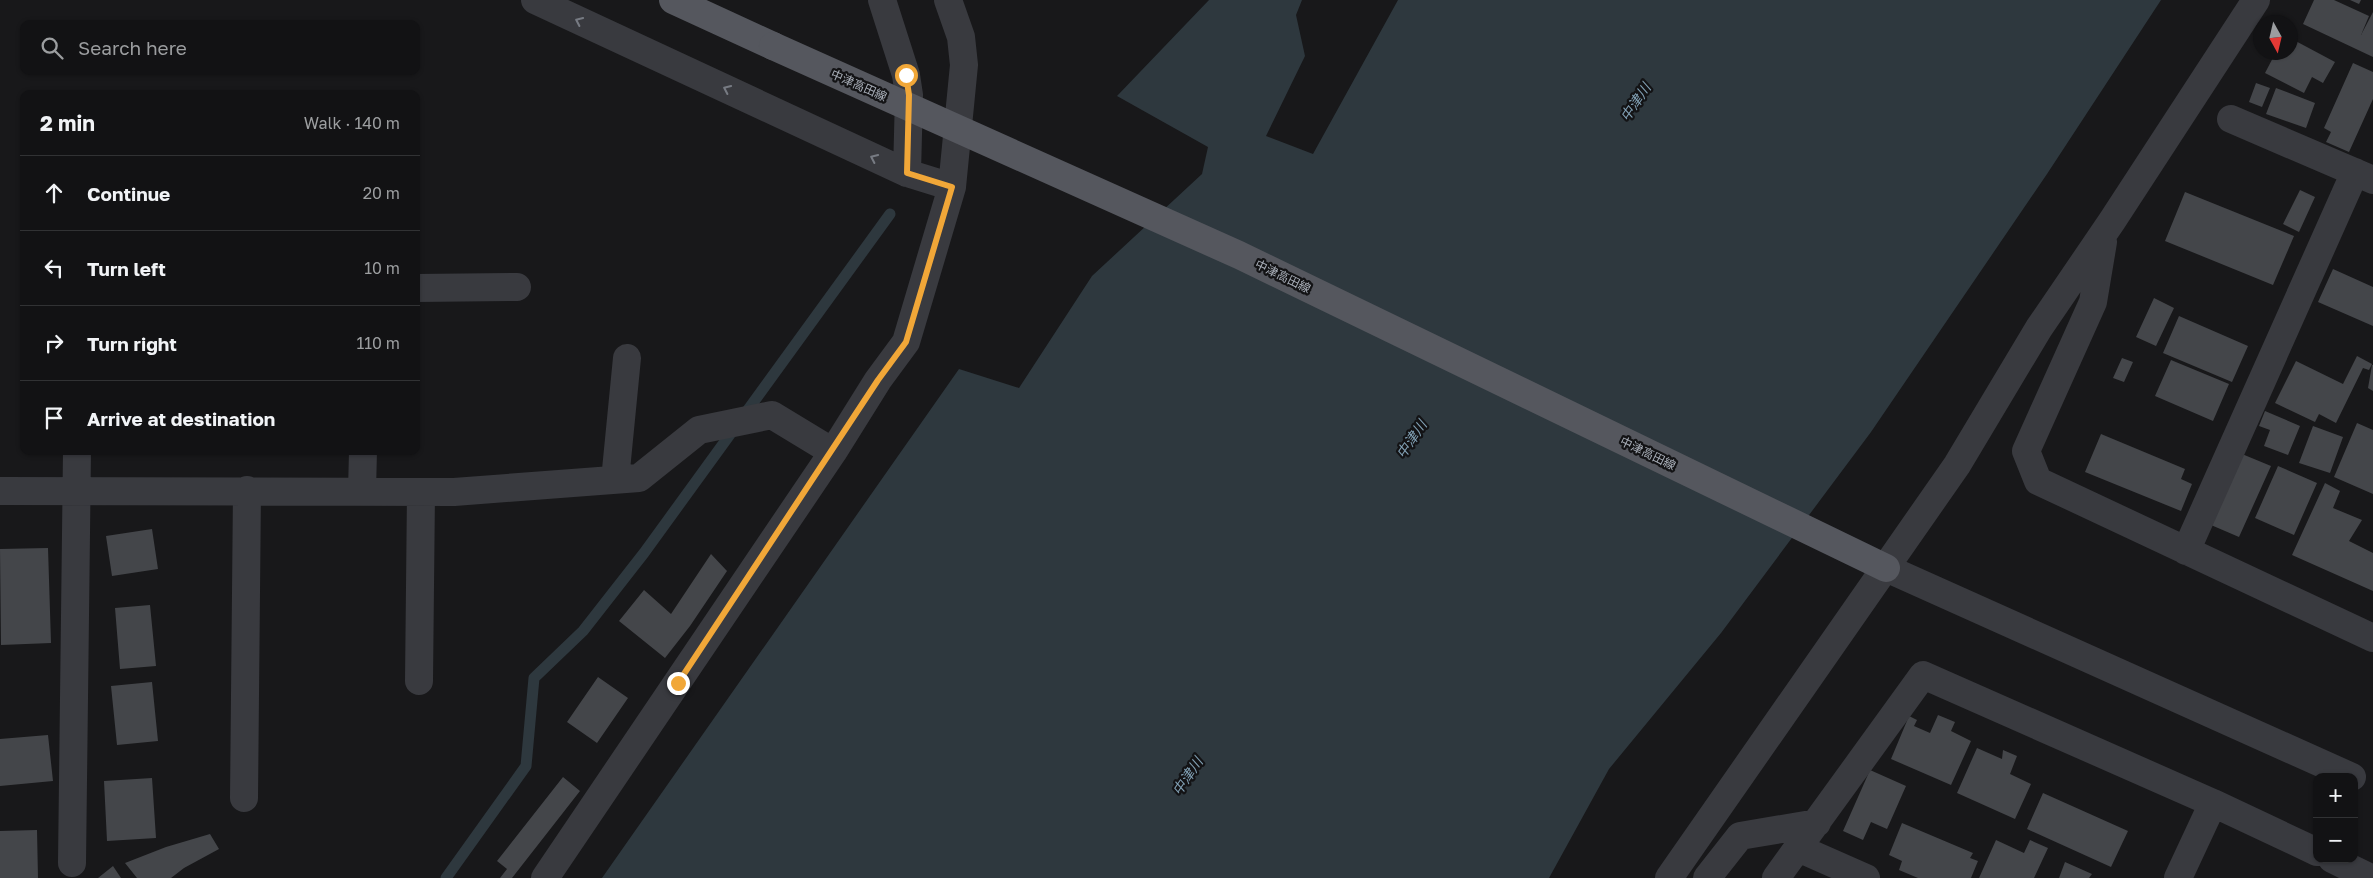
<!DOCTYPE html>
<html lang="en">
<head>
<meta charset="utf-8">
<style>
  body { margin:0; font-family:"Golos Text","Noto Sans JP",sans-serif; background:#1b1b1d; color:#f1f3f6 }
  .controls { position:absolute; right:15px; bottom:15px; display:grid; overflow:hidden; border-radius:10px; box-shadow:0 1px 4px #0004 }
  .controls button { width:45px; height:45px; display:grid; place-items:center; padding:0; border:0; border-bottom:1px solid #313234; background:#121214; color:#f1f3f6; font:25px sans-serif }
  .compass { position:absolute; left:2253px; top:15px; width:45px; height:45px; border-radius:50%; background:#121214; box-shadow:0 1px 4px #0004; rotate:172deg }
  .stop { position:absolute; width:15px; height:15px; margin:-11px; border:4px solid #f1a738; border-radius:50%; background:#fff }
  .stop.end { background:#f1a738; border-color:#fff; box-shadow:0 1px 5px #0008 }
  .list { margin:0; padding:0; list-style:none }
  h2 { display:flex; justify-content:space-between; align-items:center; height:65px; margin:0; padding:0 20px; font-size:21px }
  h2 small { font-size:16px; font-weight:400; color:#9c9ea0 }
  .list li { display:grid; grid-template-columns:32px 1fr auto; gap:15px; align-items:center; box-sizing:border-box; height:75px; padding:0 20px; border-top:1px solid #313234 }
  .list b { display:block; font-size:19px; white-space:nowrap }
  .list em { font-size:16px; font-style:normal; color:#9c9ea0 }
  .icon { flex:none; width:28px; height:28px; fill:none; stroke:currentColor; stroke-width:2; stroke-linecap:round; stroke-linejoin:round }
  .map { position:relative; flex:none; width:2373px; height:878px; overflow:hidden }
  .search { position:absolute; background:#121214; box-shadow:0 1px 4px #0004; left:20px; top:20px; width:400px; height:55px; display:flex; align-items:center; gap:12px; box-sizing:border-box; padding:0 18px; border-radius:10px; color:#9c9ea0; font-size:19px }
  .panel { position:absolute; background:#121214; box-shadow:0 1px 4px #0004; left:20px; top:90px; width:400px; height:365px; border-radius:10px }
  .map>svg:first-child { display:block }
</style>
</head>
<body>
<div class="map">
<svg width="2373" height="878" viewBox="0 0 2373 878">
  <rect width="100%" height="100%" fill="#18181a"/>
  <path fill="#2e383e" d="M1209,0H1302L1296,15L1305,56L1266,136L1313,154L1398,0H2161L2047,174L1871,432L1721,633L1609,769L1549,878H602L959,369L1019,388L1092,276L1202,174L1208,147L1117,96Z"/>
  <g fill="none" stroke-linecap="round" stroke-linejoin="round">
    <path stroke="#2e383e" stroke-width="11" d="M446,878L526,766L534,678L583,631L644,553L890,214"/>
  </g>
  <path fill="#44464a" d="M2314,0H2334L2369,16L2361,35L2373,12V57L2303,24Z
    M2350,0H2361L2359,4Z
    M2290,38L2335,62L2323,83L2312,77L2304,93L2265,73L2276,52H2290Z
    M2353,63L2373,72V99L2349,152L2326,142L2331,132L2324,128Z
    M2256,83L2270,88L2262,107L2249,102Z
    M2276,88L2315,103L2306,128L2266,114Z
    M2300,190L2315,197L2299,232L2283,224Z
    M2185,192L2294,236L2273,285L2165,241Z
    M2333,269L2373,287V326L2318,302Z
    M2154,298L2174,308L2156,346L2136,337Z
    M2179,316L2248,346L2232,382L2163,353Z
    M2357,356L2372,364L2369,370L2363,368L2336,423L2319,414L2315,422L2275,403L2296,361L2343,384Z
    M2122,358L2133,362L2124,382L2113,378Z
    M2171,360L2229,384L2213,421L2155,396Z
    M2372,365H2373V391L2368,388Z
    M2265,411L2300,426L2288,455L2264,446L2270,430L2259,426Z
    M2357,423L2373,430V494L2334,477Z
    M2313,426L2343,437L2330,473L2299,463Z
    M2101,434L2185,469L2181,479L2192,484L2181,511L2085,472Z
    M2242,454L2271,466L2239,537L2211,525Z
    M2278,466L2317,483L2294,535L2255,518Z
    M2325,483L2340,491L2333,508L2362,520L2349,541L2373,553V591L2292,555Z
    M152,529L158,569L112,576L106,536Z
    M48,548L51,643L1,645L0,549Z
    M711,554L727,571L690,626L665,658L619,621L644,590L671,614Z
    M150,605L156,666L120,669L115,608Z
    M598,677L628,698L597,743L567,722Z
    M152,682L158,741L117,745L111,686Z
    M1938,715L1955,722L1951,731L1971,741L1951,785L1891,759L1909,716L1917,720L1914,726L1930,733Z
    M48,735L53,781L0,786V739Z
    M1977,748L2002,759L2003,750L2017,756L2010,774L2031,784L2015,819L1957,793Z
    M1870,770L1906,786L1887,829L1871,822L1863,840L1843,831Z
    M563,777L580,791L512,878H500L507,869L497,861Z
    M152,778L156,838L107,841L104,781Z
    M2043,793L2128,831L2111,867L2027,829Z
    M1902,823L1973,853L1970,858L1978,861L1971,878H1918L1899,870L1902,861L1889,855Z
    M37,830L38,878H0V831Z
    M210,834L219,849L184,868L171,878H137L125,863L166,847Z
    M1996,840L2024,853L2030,840L2048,848L2034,878H1979Z
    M2065,862L2092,874L2089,878H2059Z
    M113,866L121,878H98Z"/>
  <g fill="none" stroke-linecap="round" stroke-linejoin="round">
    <path stroke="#393a3f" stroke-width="28" d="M535,0L907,173L952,187
      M882,0L906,75L909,95L907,173
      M2231,119L2373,180
      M2103,242L2093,302L2026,451L2038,481L2373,638
      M416,288L517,287
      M615,480L627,358
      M0,491L454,492L639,478L699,430L772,415L833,452
      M362,491L363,451
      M2186,551L2355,172
      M1886,568L2352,777
      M419,681L421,492
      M244,798L247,490
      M1798,848L1866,878
      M2332,859L2371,878
      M72,863L77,451
      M545,878L833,452L878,380L906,342L952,187L964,65L961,37L948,0
      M1669,878L1957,465L2039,328L2112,221L2256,0
      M1707,878L1740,836L1817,823
      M1776,878L1923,675L2213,803L2317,852
      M2178,878L2213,803"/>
    <path stroke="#55575e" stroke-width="28" d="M673,0L773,46"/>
    <path stroke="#55575e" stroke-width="28" d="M773,46L1239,255L1886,568"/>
  </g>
  <defs><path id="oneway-chevron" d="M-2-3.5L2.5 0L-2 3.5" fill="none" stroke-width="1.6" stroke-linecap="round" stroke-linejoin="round" transform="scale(1.25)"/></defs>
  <g stroke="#777b83">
    <use href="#oneway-chevron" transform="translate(579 21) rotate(-155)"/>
    <use href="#oneway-chevron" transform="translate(727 89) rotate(-155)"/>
    <use href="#oneway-chevron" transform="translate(874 158) rotate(-155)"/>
  </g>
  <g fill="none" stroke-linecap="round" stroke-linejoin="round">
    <path stroke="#f1a738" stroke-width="6" d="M678,683L878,380L906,342L952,187L907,173L909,95L906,75"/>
  </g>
  <g text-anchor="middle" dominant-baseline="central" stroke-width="4.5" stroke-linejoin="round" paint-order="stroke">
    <g font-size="12" fill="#aab0ba" stroke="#131315">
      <text transform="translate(859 85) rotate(24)">中津高田線</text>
      <text transform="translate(1283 276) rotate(26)">中津高田線</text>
      <text transform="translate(1648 453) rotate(26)">中津高田線</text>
    </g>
    <g font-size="14" font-style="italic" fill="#81a0b4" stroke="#131315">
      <text transform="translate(1635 102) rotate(-56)">中津川</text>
      <text transform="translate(1411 439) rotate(-56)">中津川</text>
      <text transform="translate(1187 776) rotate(-56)">中津川</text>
    </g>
  </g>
</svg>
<div class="controls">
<button>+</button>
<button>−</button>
</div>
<svg class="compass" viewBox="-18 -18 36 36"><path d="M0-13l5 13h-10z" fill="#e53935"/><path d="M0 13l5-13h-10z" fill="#9c9ea0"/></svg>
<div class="stop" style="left:906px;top:75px"></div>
<div class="stop end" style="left:678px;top:683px"></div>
<div class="search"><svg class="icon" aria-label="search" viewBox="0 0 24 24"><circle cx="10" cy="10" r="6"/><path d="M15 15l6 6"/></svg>Search here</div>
<section class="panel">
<h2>2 min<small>Walk · 140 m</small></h2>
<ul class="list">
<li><svg class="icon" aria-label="ahead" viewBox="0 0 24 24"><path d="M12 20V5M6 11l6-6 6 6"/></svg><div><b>Continue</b></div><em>20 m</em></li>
<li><svg class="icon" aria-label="left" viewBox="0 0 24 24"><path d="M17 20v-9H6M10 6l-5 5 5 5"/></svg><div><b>Turn left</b></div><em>10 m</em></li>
<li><svg class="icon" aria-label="right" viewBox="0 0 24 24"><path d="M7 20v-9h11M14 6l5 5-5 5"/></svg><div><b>Turn right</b></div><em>110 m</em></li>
<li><svg class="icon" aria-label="arrive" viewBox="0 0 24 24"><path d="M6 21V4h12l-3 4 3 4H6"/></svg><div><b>Arrive at destination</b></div></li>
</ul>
</section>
</div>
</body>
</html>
